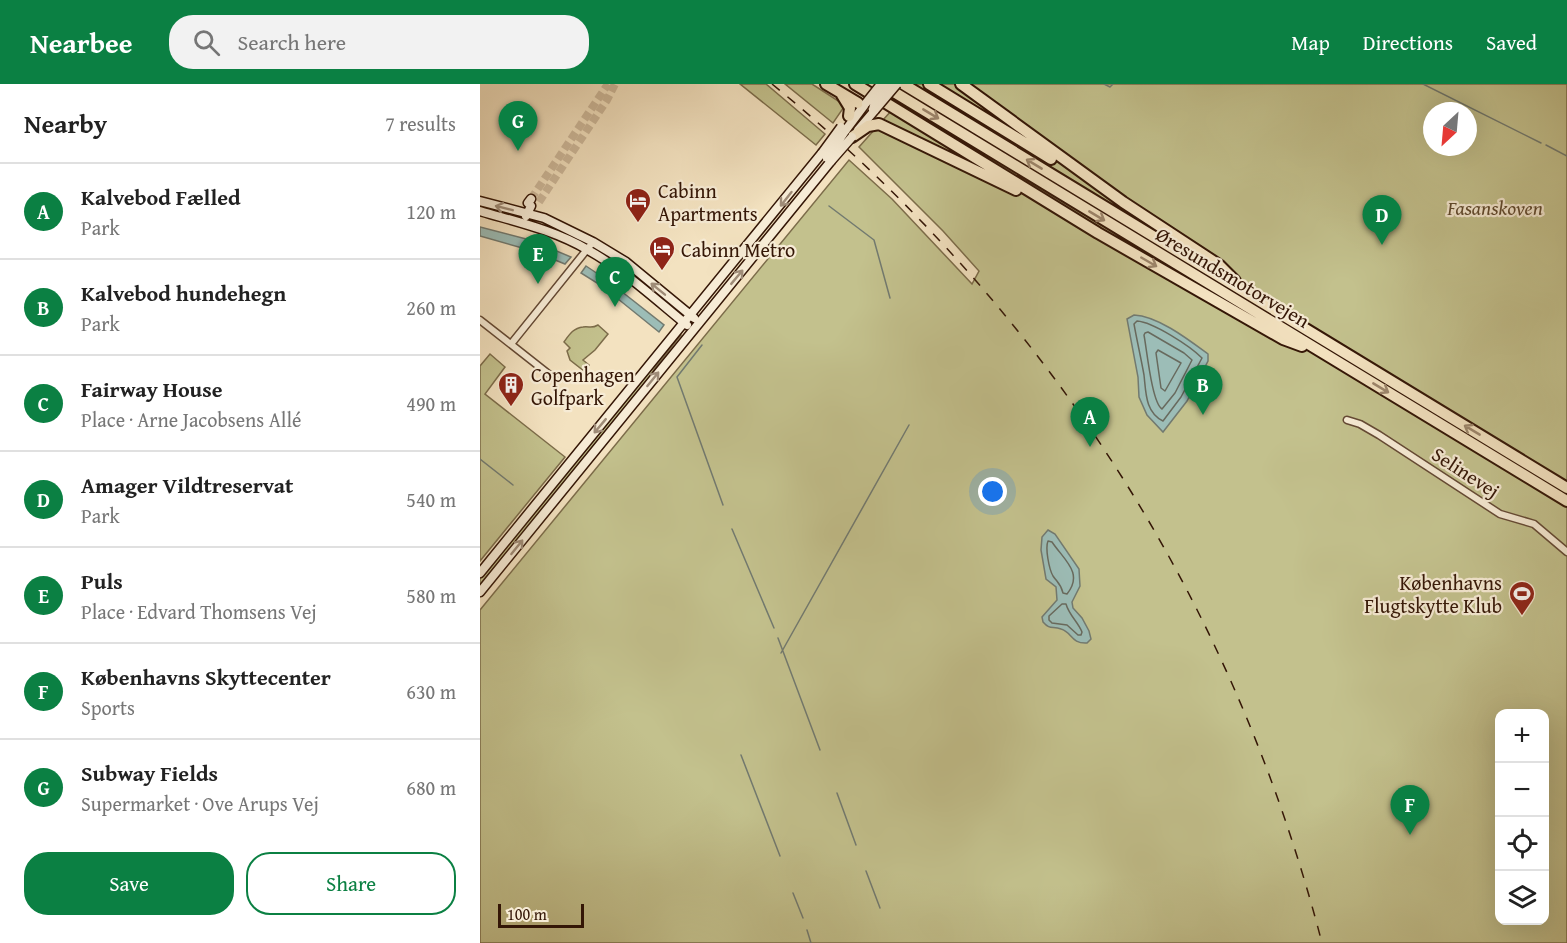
<!DOCTYPE html>
<html lang="en">
<head>
<meta charset="utf-8">
<style>
  body { margin:0; font-family:"Gentium Book Plus",serif; background:#f2f2f2; color:#222 }
  .controls { position:absolute; right:18px; bottom:18px; display:grid; overflow:hidden; border-radius:12px; box-shadow:0 6px 24px #0002 }
  .controls button { width:54px; height:54px; display:grid; place-items:center; padding:0; border:0; border-bottom:2px solid #e0e0e0; background:#fff; color:#222; font:30px sans-serif }
  .compass { position:absolute; left:943px; top:18px; width:54px; height:54px; border-radius:50%; background:#fff; box-shadow:0 6px 24px #0002; rotate:206deg }
  .scale { position:absolute; left:18px; bottom:15px; width:86px; box-sizing:border-box; padding-left:6px; border:3px solid #341606; border-top:0; font-size:16px; line-height:21px; white-space:nowrap; color:#341606; -webkit-text-stroke:4px #f7ecd6; paint-order:stroke }
  .you { position:absolute; left:513px; top:408px; width:21px; height:21px; margin:-15px; border:4px solid #fff; border-radius:50%; background:#1a73e8; box-shadow:0 0 0 9px #1a73e833 }
  .badge { display:grid; place-items:center; width:39px; height:39px; border-radius:50%; background:#0b8043; color:#fff; font-size:20px; font-weight:700 }
  .pin { position:absolute; translate:-50% -50px; filter:drop-shadow(0 2px 3px #0008) }
  .pin::after { content:''; position:absolute; top:32px; width:21px; height:18px; background:inherit; clip-path:polygon(0 0,100% 0,50% 100%) }
  .list { margin:0; padding:0; list-style:none }
  h2 { display:flex; justify-content:space-between; align-items:center; height:78px; margin:0; padding:0 24px; font-size:26px }
  h2 small { font-size:20px; font-weight:400; color:#767676 }
  .list li { display:grid; grid-template-columns:39px 1fr auto; gap:18px; align-items:center; box-sizing:border-box; height:96px; padding:0 24px; border-top:2px solid #e0e0e0 }
  .list b { display:block; font-size:22px; white-space:nowrap }
  .list p { margin:0; font-size:20px; white-space:nowrap; color:#767676 }
  .list em { font-size:20px; font-style:normal; color:#767676 }
  .actions { display:flex; gap:12px; padding:18px 24px }
  .actions a { flex:1; padding:14px 0; border:2px solid #0b8043; border-radius:24px; text-align:center; font-size:21px; color:#0b8043 }
  .actions .main { background:#0b8043; color:#fff }
  .icon { flex:none; width:33px; height:33px; fill:none; stroke:currentColor; stroke-width:2; stroke-linecap:round; stroke-linejoin:round }
  .map { position:relative; flex:none; width:1087px; height:859px; overflow:hidden }
  header { display:flex; align-items:center; gap:36px; box-sizing:border-box; height:84px; padding:0 30px; background:#0b8043; color:#fff }
  header strong { font-size:28px }
  nav { display:flex; gap:33px; margin-inline-start:auto; font-size:21px }
  .search { width:420px; height:54px; background:#f2f2f2; display:flex; align-items:center; gap:15px; box-sizing:border-box; padding:0 21px; border-radius:24px; color:#767676; font-size:22px }
  main { display:flex }
  aside { flex:1; background:#fff }
  .map>svg:first-child { display:block }
</style>
</head>
<body>
<header>
<strong>Nearbee</strong>
<div class="search"><svg class="icon" aria-label="search" viewBox="0 0 24 24"><circle cx="10" cy="10" r="6"/><path d="M15 15l6 6"/></svg>Search here</div>
<nav><a>Map</a><a>Directions</a><a>Saved</a></nav>
</header>
<main>
<aside>
<h2>Nearby<small>7 results</small></h2>
<ul class="list">
<li><span class="badge">A</span><div><b>Kalvebod Fælled</b><p>Park</p></div><em>120 m</em></li>
<li><span class="badge">B</span><div><b>Kalvebod hundehegn</b><p>Park</p></div><em>260 m</em></li>
<li><span class="badge">C</span><div><b>Fairway House</b><p>Place · Arne Jacobsens Allé</p></div><em>490 m</em></li>
<li><span class="badge">D</span><div><b>Amager Vildtreservat</b><p>Park</p></div><em>540 m</em></li>
<li><span class="badge">E</span><div><b>Puls</b><p>Place · Edvard Thomsens Vej</p></div><em>580 m</em></li>
<li><span class="badge">F</span><div><b>Københavns Skyttecenter</b><p>Sports</p></div><em>630 m</em></li>
<li><span class="badge">G</span><div><b>Subway Fields</b><p>Supermarket · Ove Arups Vej</p></div><em>680 m</em></li>
</ul>
<div class="actions"><a class="main">Save</a><a>Share</a></div>
</aside>
<div class="map">
<svg width="1087" height="859" viewBox="0 0 1087 859">
  <rect width="100%" height="100%" fill="#f3e2c0"/>
  <filter id="stains"><feTurbulence type="fractalNoise" baseFrequency=".00333" numOctaves="4"/><feColorMatrix values="0 0 0 0 .2 0 0 0 0 .09 0 0 0 0 .02 0 0 0 .5 -.17"/></filter>
  <radialGradient id="worn" r=".72"><stop offset=".6" stop-color="#630" stop-opacity="0"/><stop offset="1" stop-color="#630" stop-opacity=".3"/></radialGradient>
  <path fill="#c3c18d" stroke="#7c6c4a" stroke-width="1.5" fill-rule="evenodd" d="M260,0H286L345,50L336,61Z
    M305,0H332L363,20L364,23L353,39Z
    M435,0H1087V859H0V526L369,76L412,115L492,200L499,187L463,147L379,63ZM952,27H988V63H952ZM1020,630H1064V836H1020Z
    M118,241L128,250L115,266L103,276L109,281L104,287L90,276L87,267L90,264L84,258C89,251 93,244 103,243C110,242 111,245 118,241Z
    M200,250L201,251L175,284L168,296L0,503V495Z
    M10,270L25,283L5,310L85,373L0,477V282Z"/>
  <path fill="#9cbdb7" stroke="#727a70" stroke-width="1.5" d="M0,143L50,156L91,173L85,180L53,167L0,152Z
    M106,182L127,196L184,241L179,248L122,202L101,189Z
    M654,231C678,232 709,256 728,270V277L707,317L683,348L667,331L659,313L658,293L647,235Z
    M568,446L575,450L599,485L600,502L592,518L593,524L602,534L609,547L611,555L607,559C591,560 592,548 581,545C572,542 570,546 563,538L562,533L577,516L576,503L566,495L561,466L562,453Z"/>
  <g fill="none" stroke-linecap="round" stroke-linejoin="round">
    <path stroke="#686a5e" stroke-width="1.5" d="M657,237C673,238 710,262 722,274L701,313L683,337C665,328 666,308 664,291C661,274 657,257 654,240Z
      M668,248L704,269L712,276L695,309L682,325C672,319 667,267 664,251L665,249Z
      M678,266L701,279L685,307L681,304L676,269Z
      M568,457L572,458C584,476 604,489 587,510L583,509C581,500 577,498 573,492C569,485 565,464 568,457Z
      M582,520H586C589,531 598,538 602,548L601,551H598L587,541L572,539L569,536V532Z"/>
    <path stroke="#727a70" stroke-width="1.5" d="M624,0L630,3L633,0
      M943,0L1061,59
      M1066,61L1087,72
      M349,122L394,156L410,214
      M222,261L197,293L243,421
      M0,375L33,401
      M252,445L294,544
      M298,554L340,666
      M301,569L429,341
      M261,671L300,772
      M357,709L376,761
      M386,787L400,824
      M313,809L323,834
      M327,846L331,859"/>
    <path stroke="#cdb99b" stroke-width="8" stroke-dasharray="8 4" stroke-linecap="butt" d="M51,115L128,0
      M59,118L127,16L135,0"/>
    <defs>
      <path id="street" d="M0,236L75,295
        M31,260L113,158
        M867,336L880,340L899,351L1020,430L1054,440L1087,468"/>
      <path id="secondary" d="M378,46L395,26
        M365,47L386,19
        M0,117L64,134L113,158L146,178L214,234
        M0,127C37,138 74,146 108,166C144,186 175,215 207,241
        M46,132L51,122L48,119L51,115
        M0,489L342,69
        M0,508L351,77"/>
      <path id="highway" d="M346,0L378,19
        M375,0L618,149L803,255L822,262
        M423,0L1087,404
        M449,0L571,75
        M481,0L643,118L739,181L755,197
        M404,2L1087,417
        M362,11L370,24L369,32
        M372,53L388,42L399,40L536,106"/>
    </defs>
    <use href="#street" stroke="#644934" stroke-width="9"/>
    <use href="#secondary" stroke="#341606" stroke-width="11"/>
    <use href="#highway" stroke="#341606" stroke-width="14"/>
    <use href="#street" stroke="#f7ecd6" stroke-width="6"/>
    <use href="#secondary" stroke="#f7ecd6" stroke-width="8"/>
    <use href="#highway" stroke="#f3e2c0" stroke-width="10"/>
    <path stroke="#341606" stroke-width="1.5" stroke-dasharray="10 10" stroke-linecap="butt" d="M292,0C567,224 753,516 842,859"/>
    <defs>
      <path id="secondary-bridge" d="M386,19L401,0
        M393,25L395,18L409,0
        M395,26L417,0
        M342,69L361,43
        M347,74L365,47
        M351,77L372,53"/>
    </defs>
    <use href="#secondary-bridge" stroke="#341606" stroke-width="11" stroke-linecap="butt"/>
    <use href="#secondary-bridge" stroke="#f7ecd6" stroke-width="8"/>
  </g>
  <defs><path id="oneway-shaft" d="M-6 0H5M1.5-3L5.5 0L1.5 3" fill="none" stroke-width="1.6" stroke-linecap="round" stroke-linejoin="round" transform="scale(1.5)"/></defs>
  <g stroke="#9d866c">
    <use href="#oneway-shaft" transform="translate(451 30) rotate(31)"/>
    <use href="#oneway-shaft" transform="translate(554 80) rotate(-149)"/>
    <use href="#oneway-shaft" transform="translate(617 132) rotate(31)"/>
    <use href="#oneway-shaft" transform="translate(669 178) rotate(30)"/>
    <use href="#oneway-shaft" transform="translate(901 304) rotate(31)"/>
    <use href="#oneway-shaft" transform="translate(992 346) rotate(-149)"/>
  </g>
  <g stroke="#9f8c78">
    <use href="#oneway-shaft" transform="translate(306 115) rotate(128)"/>
    <use href="#oneway-shaft" transform="translate(24 124) rotate(-166)"/>
    <use href="#oneway-shaft" transform="translate(257 193) rotate(-50)"/>
    <use href="#oneway-shaft" transform="translate(178 205) rotate(-141)"/>
    <use href="#oneway-shaft" transform="translate(173 295) rotate(-51)"/>
    <use href="#oneway-shaft" transform="translate(120 342) rotate(130)"/>
    <use href="#oneway-shaft" transform="translate(37 463) rotate(-51)"/>
  </g>
  <defs>
    <symbol id="hotel-pin" viewBox="-11 -11 22 30"><path d="M0 17L-7.5 6A9.5 9.5 0 1 1 7.5 6Z" fill="#8f2418" stroke="#f7ecd6"/><path d="M-6-4.5h1.5V1H6V5H4.5V3h-9V5H-6ZM-4 0a1.8 1.8 0 1 1 3.6 0ZM.5 0V-2.5h3Q6-2.5 6 0Z" fill="#fff"/></symbol>
    <symbol id="building-pin" viewBox="-11 -11 22 30"><path d="M0 17L-7.5 6A9.5 9.5 0 1 1 7.5 6Z" fill="#8f2418" stroke="#f7ecd6"/><path d="M-4-6H4V6H1V3H-1V6H-4ZM-2.5-4.3h1.7v1.8h-1.7ZM.8-4.3h1.7v1.8H.8ZM-2.5-1h1.7V.8h-1.7ZM.8-1h1.7V.8H.8Z" fill="#fff"/></symbol>
    <symbol id="stadium-pin" viewBox="-11 -11 22 30"><path d="M0 17L-7.5 6A9.5 9.5 0 1 1 7.5 6Z" fill="#8f2418" stroke="#f7ecd6"/><path d="M0-5a6.5 5 0 1 0 0 10a6.5 5 0 1 0 0-10ZM-3.5-1.8h7v3.6h-7Z" fill="#fff"/></symbol>
  </defs>
  <g fill-rule="evenodd">
    <use href="#hotel-pin" x="143" y="102" width="30" height="40"/>
    <use href="#hotel-pin" x="167" y="150" width="30" height="40"/>
    <use href="#building-pin" x="16" y="286" width="30" height="40"/>
    <use href="#stadium-pin" x="1027" y="495" width="30" height="40"/>
  </g>
  <g text-anchor="middle" dominant-baseline="central" stroke-width="4.5" stroke-linejoin="round" paint-order="stroke">
    <g font-size="20" fill="#341606" stroke="#f7ecd6" text-anchor="start">
      <text x="178" y="106">Cabinn<tspan x="178" dy="23">Apartments</tspan></text>
      <text x="201" y="165">Cabinn Metro</text>
      <text x="51" y="290">Copenhagen<tspan x="51" dy="23">Golfpark</tspan></text>
      <text x="1022" y="498" text-anchor="end">Københavns<tspan x="1022" dy="23">Flugtskytte Klub</tspan></text>
    </g>
    <g font-size="20" font-style="italic" fill="#5f492e" stroke="#f7ecd6">
      <text x="1015" y="123">Fasanskoven</text>
    </g>
    <g font-size="20" fill="#341606" stroke="#f7ecd6">
      <text transform="translate(753 193) rotate(31)">Øresundsmotorvejen</text>
      <text transform="translate(986 388) rotate(33)">Selinevej</text>
    </g>
  </g>
  <rect width="100%" height="100%" filter="url(#stains)"/>
  <rect width="100%" height="100%" fill="url(#worn)"/>
</svg>
<div class="controls">
<button>+</button>
<button>−</button>
<button><svg class="icon" aria-label="locate" viewBox="0 0 24 24"><circle cx="12" cy="12" r="6"/><path d="M12 2v4M12 18v4M2 12h4M18 12h4"/></svg></button>
<button><svg class="icon" aria-label="layers" viewBox="0 0 24 24"><path d="M12 4l9 5-9 5-9-5zM3 14l9 5 9-5"/></svg></button>
</div>
<svg class="compass" viewBox="-18 -18 36 36"><path d="M0-13l5 13h-10z" fill="#e53935"/><path d="M0 13l5-13h-10z" fill="#767676"/></svg>
<div class="scale">100 m</div>
<div class="you"></div>
<div class="pin badge" style="left:610px;top:363px">A</div>
<div class="pin badge" style="left:723px;top:331px">B</div>
<div class="pin badge" style="left:135px;top:223px">C</div>
<div class="pin badge" style="left:902px;top:161px">D</div>
<div class="pin badge" style="left:58px;top:200px">E</div>
<div class="pin badge" style="left:930px;top:751px">F</div>
<div class="pin badge" style="left:38px;top:67px">G</div>
</div>
</main>
</body>
</html>
